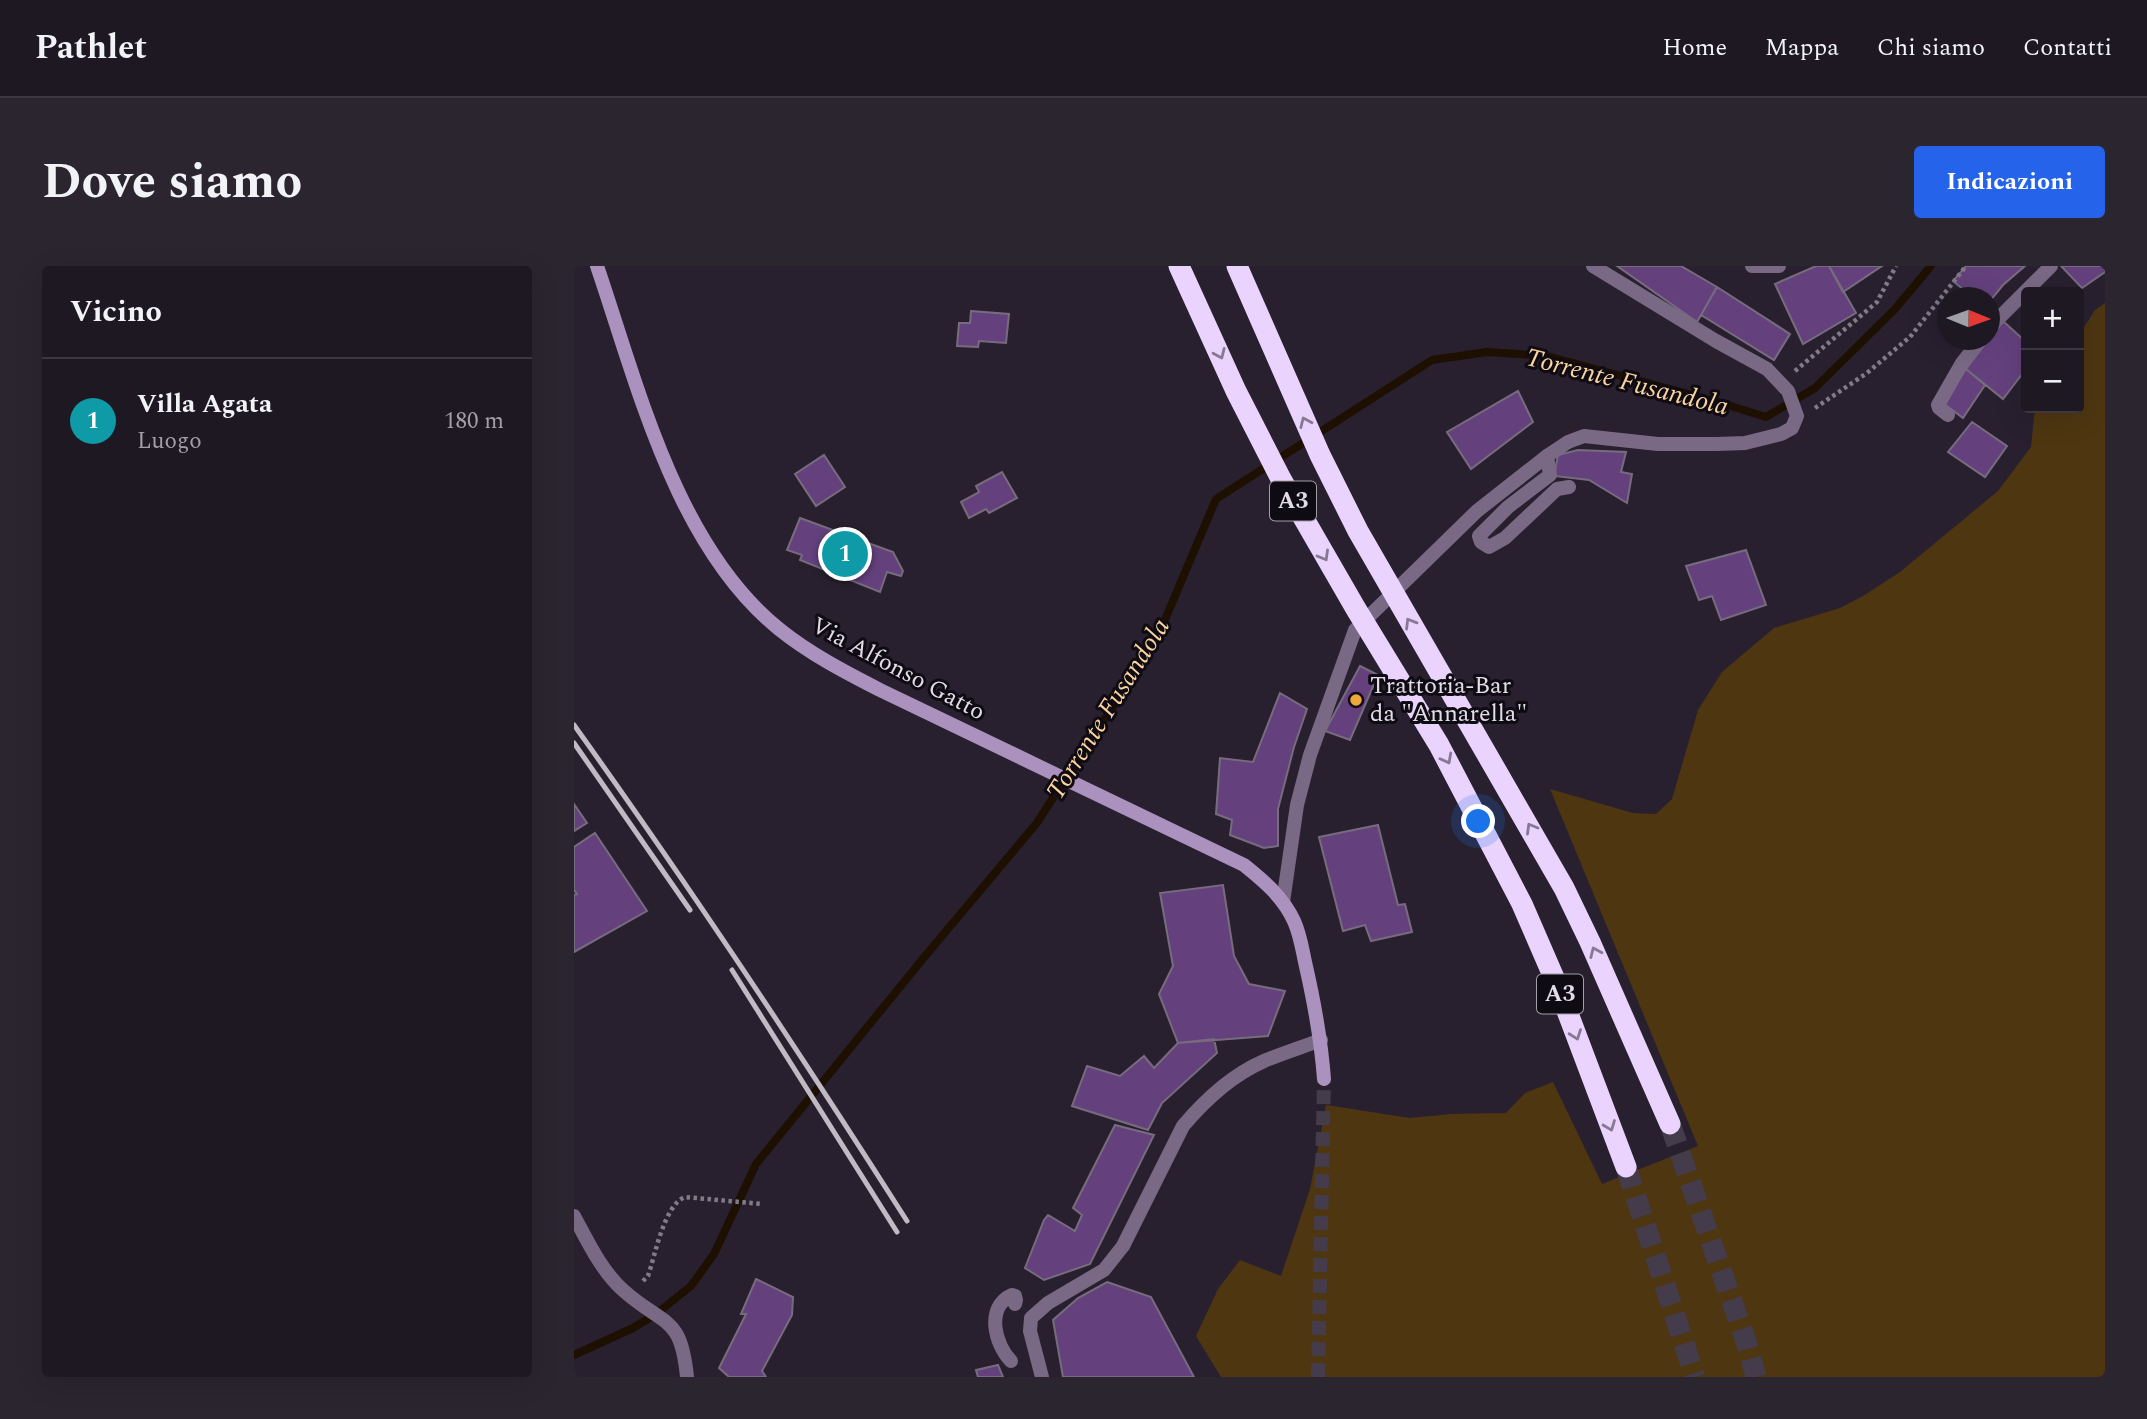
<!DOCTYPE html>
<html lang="it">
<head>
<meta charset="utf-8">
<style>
  body { margin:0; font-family:Spectral,serif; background:#2b2530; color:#f1f3f6 }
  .controls { position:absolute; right:21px; top:21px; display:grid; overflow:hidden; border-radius:7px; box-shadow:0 7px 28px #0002 }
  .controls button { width:63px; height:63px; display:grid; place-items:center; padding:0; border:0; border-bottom:2px solid #3c3741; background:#1e1823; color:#f1f3f6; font:35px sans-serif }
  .compass { position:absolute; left:1363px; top:21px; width:63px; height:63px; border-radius:50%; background:#1e1823; box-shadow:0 7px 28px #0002; rotate:91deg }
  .you { position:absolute; left:905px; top:556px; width:24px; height:24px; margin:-18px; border:5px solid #fff; border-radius:50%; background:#1a73e8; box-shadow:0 0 0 10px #1a73e833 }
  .badge { display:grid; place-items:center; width:46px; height:46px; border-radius:50%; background:#2563eb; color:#fff; font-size:23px; font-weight:700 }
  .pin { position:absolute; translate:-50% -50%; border:4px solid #fff; box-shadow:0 2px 7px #0006 }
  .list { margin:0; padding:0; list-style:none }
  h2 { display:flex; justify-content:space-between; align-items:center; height:91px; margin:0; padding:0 28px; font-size:30px }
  h2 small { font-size:23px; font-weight:400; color:#a1a0a6 }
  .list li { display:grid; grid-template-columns:46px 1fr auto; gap:21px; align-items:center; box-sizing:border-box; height:126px; padding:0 28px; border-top:2px solid #3c3741 }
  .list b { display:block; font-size:26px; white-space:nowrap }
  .list p { margin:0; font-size:23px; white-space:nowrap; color:#a1a0a6 }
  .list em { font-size:23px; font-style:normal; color:#a1a0a6 }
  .map { position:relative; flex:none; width:1531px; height:1111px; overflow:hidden; border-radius:7px }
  header { display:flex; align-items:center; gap:42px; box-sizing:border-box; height:98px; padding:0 35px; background:#1e1823; border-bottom:2px solid #3c3741 }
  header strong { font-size:33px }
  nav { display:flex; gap:38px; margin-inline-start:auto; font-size:24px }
  .intro { display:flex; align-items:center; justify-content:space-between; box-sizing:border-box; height:168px; padding:0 42px }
  h1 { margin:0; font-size:49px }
  .button { padding:18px 32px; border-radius:7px; background:#2563eb; color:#fff; font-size:24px; font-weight:700 }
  main { display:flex; gap:42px; padding:0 42px }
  aside { flex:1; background:#1e1823; border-radius:7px; box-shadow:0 7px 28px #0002 }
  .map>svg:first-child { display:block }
</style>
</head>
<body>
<header>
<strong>Pathlet</strong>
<nav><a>Home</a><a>Mappa</a><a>Chi siamo</a><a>Contatti</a></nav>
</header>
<div class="intro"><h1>Dove siamo</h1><a class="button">Indicazioni</a></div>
<main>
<aside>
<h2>Vicino<small></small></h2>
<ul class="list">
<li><span class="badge" style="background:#0f9aa8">1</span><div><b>Villa Agata</b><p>Luogo</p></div><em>180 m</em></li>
</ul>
</aside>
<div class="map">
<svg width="1531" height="1111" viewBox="0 0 1531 1111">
  <rect width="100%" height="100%" fill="#28202f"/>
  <path fill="#4e3611" d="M1531,37V1111H647L622,1070L644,1023L666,994L707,1010L736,923L752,839L836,852L877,848L932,847L951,827L979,816L1028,918L1124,880L976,523L1059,547L1082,548L1098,533L1124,444L1148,406L1200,362L1266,342L1289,330L1326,306L1424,225L1457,181L1461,142H1505V69L1521,44Z"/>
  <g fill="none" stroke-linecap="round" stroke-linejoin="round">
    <path stroke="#1d1000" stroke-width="8" d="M0,1089L59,1062L82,1048L117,1020L140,988L182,898L347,695L462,558L582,375L642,233L858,94L913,86L973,90L1137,134L1192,151L1241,122L1321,43L1357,0"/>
  </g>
  <path fill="#64417d" stroke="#766c7e" stroke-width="2" d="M1043,0H1107L1143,21L1123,56Z
    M1242,0H1255L1282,47L1229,78L1201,18Z
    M1255,0H1308L1269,26Z
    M1392,0H1451L1429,19L1416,35V32H1400L1379,15Z
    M1487,0H1531V6L1508,22Z
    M1143,21L1216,68L1200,94L1127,49Z
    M397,45L435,48L432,77L405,75L404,81L383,80L385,57H396Z
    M1429,55L1452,76V103L1429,133L1392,103Z
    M1392,103L1411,119L1389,152L1369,137Z
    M944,125L959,156L897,203L873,166Z
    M1398,156L1433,180L1411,211L1374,186Z
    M1004,184L1052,186L1047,206L1058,208L1053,237L1015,214L980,210L984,189Z
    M250,189L271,221L242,240L221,208Z
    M428,206L443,232L415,247L412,243L395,252L387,236L405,226L402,220Z
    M226,252L319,286L329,305L327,310L313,306L306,326L226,294L228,289L213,284Z
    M1172,284L1192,339L1147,354L1138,330L1125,334L1112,300Z
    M786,400L804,409L776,474L751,465Z
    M706,427L733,443L720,481L704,543V580L690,582L656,569L658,554L642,548L646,492L679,496Z
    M0,538L13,557L0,565Z
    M804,559L824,639L831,638L838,666L797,675L791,659L769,665L745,571Z
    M21,567L73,645L0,686V629L3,628L0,624V581Z
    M649,619L660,690L675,718L711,725L694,770L604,777L585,728L599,700L586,627Z
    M640,773L643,787L588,837L574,864L498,840L513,800L546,810L570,790L580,802L604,777Z
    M541,859L580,869L516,998L470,1014L451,1002L470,954L474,949L501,965L508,949L499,942Z
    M182,1013L219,1031L218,1049L188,1105L192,1111H155L145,1102L172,1048H167Z
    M533,1016L577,1031L620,1111H489L479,1054L504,1032Z
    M424,1099L429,1111H404L402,1104Z"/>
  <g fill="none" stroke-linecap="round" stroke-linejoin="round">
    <path stroke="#443c4a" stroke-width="14" stroke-dasharray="14 7" stroke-linecap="butt" d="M744,1111L750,813"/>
    <path stroke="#443c4a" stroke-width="21" stroke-dasharray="21 10" stroke-linecap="butt" d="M1096,858L1174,1081L1182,1111
      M1052,901L1121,1111"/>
    <path stroke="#827c88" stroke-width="4.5" stroke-dasharray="3.5 3.5" stroke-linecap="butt" d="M1221,105L1303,36L1322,0
      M1241,142L1293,107L1336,71L1392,0
      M69,1015L74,1010C81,990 90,939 111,931L188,938"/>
    <path stroke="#796985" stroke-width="14" d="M973,190L976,209L934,241L905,270L907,276L915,281L931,272L983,223L995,221"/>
    <path stroke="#796985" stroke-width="14" d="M1416,61L1477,0
      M1374,149L1365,142L1364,139L1388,97L1406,74
      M437,1095C421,1079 411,1041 438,1029L441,1030L442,1034L441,1038"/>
    <path stroke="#796985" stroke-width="14" d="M1178,0H1205
      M709,636L723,539L736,489L781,364L903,245L973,190L994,176L1010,170L1084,178H1143L1171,177L1207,168L1218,162L1223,150L1214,125L1193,103L1142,75L1019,0
      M0,950C14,976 28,1006 50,1025C91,1061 107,1049 113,1111
      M468,1111L456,1065L457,1052L474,1037L530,1004L549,980L609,860C631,834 658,809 690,795C709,787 728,781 747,774"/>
    <path stroke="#aa91be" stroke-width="14" d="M23,0C64,120 102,280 205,363C236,388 271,406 306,424L670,599C690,615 709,631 720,655C726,668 728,682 731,696C740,735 747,773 750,813"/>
    <path stroke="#ead3fd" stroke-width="21" d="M605,0L662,125L707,213L782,343L865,479L948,638L984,721L1052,901
      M663,0L746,189L784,265L990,622L1016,676L1096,858"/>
    <path stroke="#c0bac5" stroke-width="5" d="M0,459C116,621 226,787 333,955
      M0,477L116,644
      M158,704L323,966"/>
  </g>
  <defs><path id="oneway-chevron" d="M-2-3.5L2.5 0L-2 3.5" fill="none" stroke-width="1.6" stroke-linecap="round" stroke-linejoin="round" transform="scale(1.75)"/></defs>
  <g stroke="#877993">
    <use href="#oneway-chevron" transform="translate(646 88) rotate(66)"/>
    <use href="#oneway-chevron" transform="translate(731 156) rotate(-114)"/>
    <use href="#oneway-chevron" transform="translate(750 290) rotate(60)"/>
    <use href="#oneway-chevron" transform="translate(836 357) rotate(-121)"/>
    <use href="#oneway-chevron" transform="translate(873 493) rotate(62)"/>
    <use href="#oneway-chevron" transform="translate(957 562) rotate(-120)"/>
    <use href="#oneway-chevron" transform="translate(1021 686) rotate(-114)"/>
    <use href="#oneway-chevron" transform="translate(1002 769) rotate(70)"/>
    <use href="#oneway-chevron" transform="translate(1036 860) rotate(69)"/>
  </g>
  <circle fill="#eda83b" stroke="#0f0b12" stroke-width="2.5" cx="782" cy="434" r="7"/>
  <g text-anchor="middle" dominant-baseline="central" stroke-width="6" stroke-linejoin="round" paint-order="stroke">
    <g fill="#0f0b12" stroke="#a29da6" stroke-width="2">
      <rect x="696" y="215.5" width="46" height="39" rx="5"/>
      <rect x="963" y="708.5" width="46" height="39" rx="5"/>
    </g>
    <g font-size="23" font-weight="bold" fill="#e1dce6">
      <text x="719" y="235">A3</text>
      <text x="986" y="728">A3</text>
    </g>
    <g font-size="24" fill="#e1dce6" stroke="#0f0b12">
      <text transform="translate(324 403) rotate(28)">Via Alfonso Gatto</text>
    </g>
    <g font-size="24" fill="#e1dce6" stroke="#0f0b12" text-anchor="start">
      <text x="796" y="420">Trattoria-Bar<tspan x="796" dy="28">da "Annarella"</tspan></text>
    </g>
    <g font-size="26" font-style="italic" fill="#fad39f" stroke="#0f0b12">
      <text transform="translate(1053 116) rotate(14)">Torrente Fusandola</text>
      <text transform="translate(534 443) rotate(-58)">Torrente Fusandola</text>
    </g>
  </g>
</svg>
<div class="controls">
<button>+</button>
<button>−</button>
</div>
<svg class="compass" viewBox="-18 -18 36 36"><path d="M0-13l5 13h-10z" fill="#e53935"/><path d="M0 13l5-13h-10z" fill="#a1a0a6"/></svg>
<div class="you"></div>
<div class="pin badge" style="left:271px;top:288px;background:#0f9aa8">1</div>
</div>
</main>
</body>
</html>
